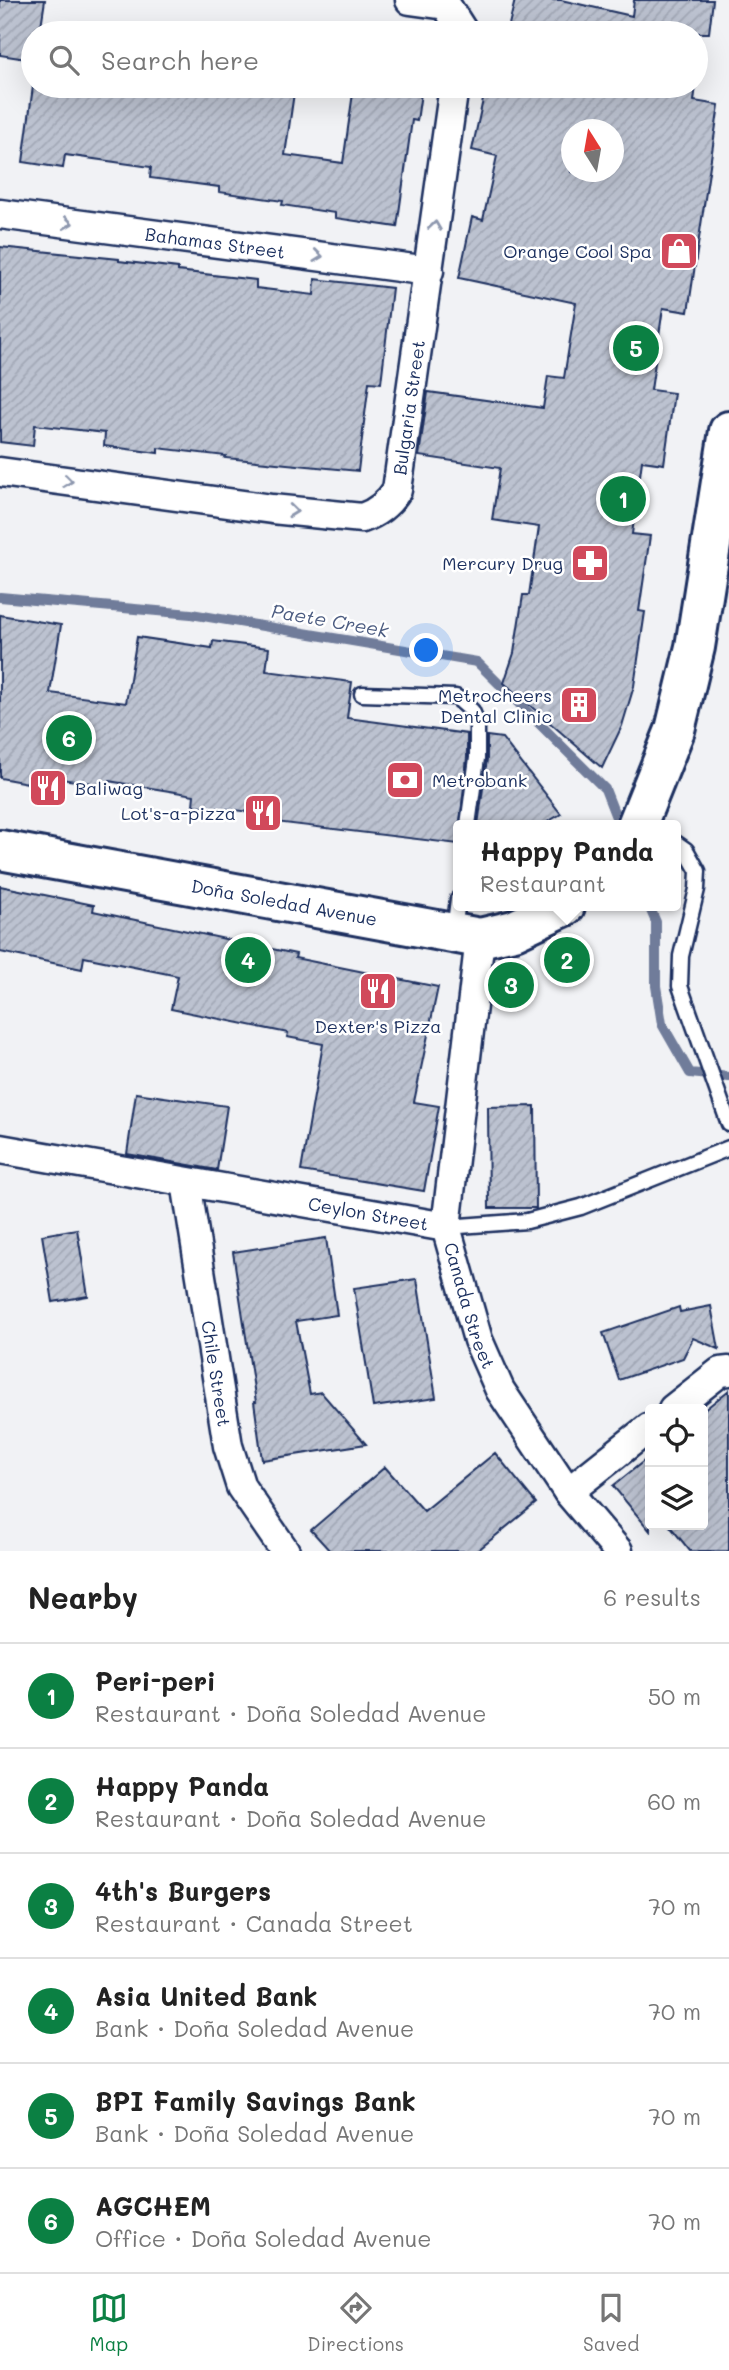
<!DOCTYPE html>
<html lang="en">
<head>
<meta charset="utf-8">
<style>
  body { margin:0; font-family:Mali,sans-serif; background:#f6f6f6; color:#222 }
  .controls { position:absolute; right:21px; bottom:21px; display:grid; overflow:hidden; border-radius:7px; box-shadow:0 7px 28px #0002 }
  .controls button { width:63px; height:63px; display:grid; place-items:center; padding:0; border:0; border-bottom:2px solid #e0e0e0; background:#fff; color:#222; font:35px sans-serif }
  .compass { position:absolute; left:561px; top:119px; width:63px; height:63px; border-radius:50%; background:#fff; box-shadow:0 7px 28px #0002; rotate:349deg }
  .you { position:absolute; left:427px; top:651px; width:24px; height:24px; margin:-18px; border:5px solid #fff; border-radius:50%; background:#1a73e8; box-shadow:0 0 0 10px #1a73e833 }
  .badge { display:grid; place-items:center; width:46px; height:46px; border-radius:50%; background:#0b8043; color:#fff; font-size:23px; font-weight:700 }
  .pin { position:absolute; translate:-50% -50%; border:4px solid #fff; box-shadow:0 2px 7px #0006 }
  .popup { position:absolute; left:453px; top:820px; width:228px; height:91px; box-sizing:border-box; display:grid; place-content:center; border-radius:7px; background:#fff; filter:drop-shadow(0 2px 5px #0005); font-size:23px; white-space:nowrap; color:#767676 }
  .popup b { font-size:26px; color:#222 }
  .popup::after { content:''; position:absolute; left:50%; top:100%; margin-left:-14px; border:14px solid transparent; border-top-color:#fff }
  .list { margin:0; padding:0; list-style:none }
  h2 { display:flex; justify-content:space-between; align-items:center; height:91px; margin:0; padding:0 28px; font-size:30px }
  h2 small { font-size:23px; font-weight:400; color:#767676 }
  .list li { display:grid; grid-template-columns:46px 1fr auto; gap:21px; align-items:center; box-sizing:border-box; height:105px; padding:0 28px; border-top:2px solid #e0e0e0 }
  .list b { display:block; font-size:26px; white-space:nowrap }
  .list p { margin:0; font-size:23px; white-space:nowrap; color:#767676 }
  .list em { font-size:23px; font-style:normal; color:#767676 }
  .icon { flex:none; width:38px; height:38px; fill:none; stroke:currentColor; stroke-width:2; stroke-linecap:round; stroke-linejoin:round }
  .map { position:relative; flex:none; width:729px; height:1551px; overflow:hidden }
  .search { position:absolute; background:#fff; box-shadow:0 7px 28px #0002; left:21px; right:21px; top:21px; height:77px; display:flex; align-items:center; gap:18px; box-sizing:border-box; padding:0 24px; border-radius:38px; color:#767676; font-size:26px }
  .sheet { height:721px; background:#fff }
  nav { display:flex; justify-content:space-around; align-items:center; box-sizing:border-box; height:98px; border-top:2px solid #e0e0e0; background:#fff; font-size:19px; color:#767676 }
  nav a { display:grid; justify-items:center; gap:4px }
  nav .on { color:#0b8043 }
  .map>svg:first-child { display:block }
</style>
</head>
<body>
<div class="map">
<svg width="729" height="1551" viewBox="0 0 729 1551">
  <defs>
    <pattern id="building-hatch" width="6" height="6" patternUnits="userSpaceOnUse" patternTransform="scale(1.75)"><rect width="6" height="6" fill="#bcc2d0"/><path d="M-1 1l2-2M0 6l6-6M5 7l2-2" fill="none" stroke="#a1a7b5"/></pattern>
  </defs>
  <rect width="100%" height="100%" fill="#f1f2f5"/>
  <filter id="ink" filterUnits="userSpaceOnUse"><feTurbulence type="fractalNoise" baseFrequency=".0143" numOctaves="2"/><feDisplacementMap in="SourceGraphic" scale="14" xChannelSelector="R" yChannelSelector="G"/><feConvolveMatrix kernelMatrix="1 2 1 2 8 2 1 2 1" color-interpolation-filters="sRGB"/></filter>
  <g filter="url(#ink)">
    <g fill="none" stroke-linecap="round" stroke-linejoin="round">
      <path stroke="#707c9a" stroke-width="10" d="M0,597L191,614L477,662L605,789L619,825
        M649,906L656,922V986L662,1024L690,1073L729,1077"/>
    </g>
    <path fill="url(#building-hatch)" stroke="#1b2f5e" stroke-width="2" fill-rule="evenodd" d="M0,0H45L40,33H33V60L0,55Z
      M515,0H561L632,16L634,0H713L709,33H507Z
      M33,86H295L285,155L343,163L354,86H422L417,121L412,120L397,227L335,218V213L282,205L283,201L219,192V187L150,178L151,167L65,155L63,168L23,162Z
      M486,86H696L694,101L719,105L688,312L663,308L651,390L674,393L664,464L642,461L632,534L650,536L639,611L645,612L634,686L622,726L602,768L504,683L514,653L523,595H529L539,527L492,520L500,468L419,456L428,392L543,408L548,376L564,378L576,303L459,278L472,217L483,220L497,156L472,150ZM571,130H613V172H571Z
      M0,247L119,259V261L178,268V271L256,280V288L314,295L315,279L392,288L381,383L369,382L358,471L225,458L226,456L158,448V453L104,446L105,433L35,425L33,446L0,442Z
      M0,615L61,625L50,693L126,703L137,637L212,648L213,641L269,648L266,671L352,682L347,718L467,734V757L458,844L250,819L251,812L193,805L194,795L108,781L107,785L29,775L28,783L0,778Z
      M487,736L502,738L561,814L542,825H478L487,759Z
      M0,886L94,905L93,911L296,954L295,958L438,987L414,1102L439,1106L424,1191L301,1171L323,1044L287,1037L288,1033L171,1009L178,976L84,957L82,969L0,952Z
      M136,1093L227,1106L217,1170L127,1154Z
      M535,1106L536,1208H489L488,1107Z
      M77,1229L88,1296L53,1302L42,1235Z
      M326,1238L337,1315L296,1321L310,1394L321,1392L366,1444L262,1460L254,1402H256L233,1252Z
      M417,1279L436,1398L373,1407L354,1288Z
      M711,1306L719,1349L693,1338L683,1358L619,1380L603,1333L679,1307L680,1312Z
      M729,1390V1551H690L669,1525H703V1411Z
      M495,1453L536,1503L477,1551H330L311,1530L385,1467L424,1511Z
      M650,1456V1531L613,1486Z"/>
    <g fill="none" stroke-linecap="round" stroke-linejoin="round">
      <defs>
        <path id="service" d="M362,694L456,697L472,711L477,723V758L468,825
          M676,843L686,850L698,871L697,889L681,956L680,986L729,1124
          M454,932L458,899
          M446,1227L527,1221L581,1207L729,1148"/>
        <g id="minor">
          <path d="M410,0L446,5L462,30L461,33"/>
          <path id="s1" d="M0,214L429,271"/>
          <path id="s2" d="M0,472L272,509L362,518C377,513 388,504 397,490L454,86"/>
          <path id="s3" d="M480,938L446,1227L478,1340L500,1390L568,1492L618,1551"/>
          <path id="s4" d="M0,1149L446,1227"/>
          <path id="s5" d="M186,1182L228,1446L241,1487L285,1551"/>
          <path d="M673,1409L720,1372L729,1371"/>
          <path d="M568,1492L650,1427"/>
        </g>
        <g id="secondary">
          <path d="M637,825L675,730L695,647L729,431"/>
          <path id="s6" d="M0,850L480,938L514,930L565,906"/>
        </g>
      </defs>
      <use href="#service" stroke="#1b2f5e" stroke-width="19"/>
      <use href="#minor" stroke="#1b2f5e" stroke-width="33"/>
      <use href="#secondary" stroke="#1b2f5e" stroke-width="44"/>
      <use href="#service" stroke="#fff" stroke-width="14"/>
      <use href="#minor" stroke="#fff" stroke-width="28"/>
      <use href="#secondary" stroke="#fff" stroke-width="38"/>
    </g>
    <defs><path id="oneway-chevron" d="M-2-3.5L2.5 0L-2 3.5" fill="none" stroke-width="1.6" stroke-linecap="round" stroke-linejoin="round" transform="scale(1.75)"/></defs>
    <g stroke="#8d97ae">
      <use href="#oneway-chevron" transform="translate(68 223) rotate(7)"/>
      <use href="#oneway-chevron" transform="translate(435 226) rotate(-82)"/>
      <use href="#oneway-chevron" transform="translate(318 256) rotate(7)"/>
      <use href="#oneway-chevron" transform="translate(68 481) rotate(7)"/>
      <use href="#oneway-chevron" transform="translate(293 511) rotate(6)"/>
    </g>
  </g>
  <defs>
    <symbol id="shop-square" viewBox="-11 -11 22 22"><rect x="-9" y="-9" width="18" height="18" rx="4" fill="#d1495b" stroke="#fff"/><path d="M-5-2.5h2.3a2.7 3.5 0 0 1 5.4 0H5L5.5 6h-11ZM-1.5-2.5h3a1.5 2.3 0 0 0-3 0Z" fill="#fff"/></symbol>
    <symbol id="pharmacy-square" viewBox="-11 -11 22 22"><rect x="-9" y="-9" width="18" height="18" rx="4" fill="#d1495b" stroke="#fff"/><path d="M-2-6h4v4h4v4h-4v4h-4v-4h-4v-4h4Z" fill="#fff"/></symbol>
    <symbol id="building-square" viewBox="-11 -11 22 22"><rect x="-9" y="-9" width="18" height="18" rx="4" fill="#d1495b" stroke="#fff"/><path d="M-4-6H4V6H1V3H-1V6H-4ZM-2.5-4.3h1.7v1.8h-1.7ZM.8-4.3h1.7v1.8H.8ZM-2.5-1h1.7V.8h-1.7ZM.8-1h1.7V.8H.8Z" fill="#fff"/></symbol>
    <symbol id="bank-square" viewBox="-11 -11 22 22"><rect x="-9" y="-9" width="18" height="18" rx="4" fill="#d1495b" stroke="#fff"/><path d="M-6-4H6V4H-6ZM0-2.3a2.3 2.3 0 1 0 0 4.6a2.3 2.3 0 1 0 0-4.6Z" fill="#fff"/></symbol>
    <symbol id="restaurant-square" viewBox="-11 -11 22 22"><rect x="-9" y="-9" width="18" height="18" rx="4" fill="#d1495b" stroke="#fff"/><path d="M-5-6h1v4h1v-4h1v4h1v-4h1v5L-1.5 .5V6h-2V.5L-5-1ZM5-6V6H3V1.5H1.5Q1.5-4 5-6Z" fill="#fff"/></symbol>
  </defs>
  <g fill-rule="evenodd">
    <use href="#shop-square" x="657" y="229" width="44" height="44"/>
    <use href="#pharmacy-square" x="568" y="541" width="44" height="44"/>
    <use href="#building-square" x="557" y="683" width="44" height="44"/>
    <use href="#bank-square" x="383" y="758" width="44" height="44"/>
    <use href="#restaurant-square" x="26" y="766" width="44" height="44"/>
    <use href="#restaurant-square" x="241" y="791" width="44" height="44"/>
    <use href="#restaurant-square" x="356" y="969" width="44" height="44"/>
  </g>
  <g text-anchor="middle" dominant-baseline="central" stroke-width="5" stroke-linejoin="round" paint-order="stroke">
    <g font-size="18" fill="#1b2f5e" stroke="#fff">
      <text stroke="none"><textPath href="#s1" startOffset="217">Bahamas Street</textPath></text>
      <text stroke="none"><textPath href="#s2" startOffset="494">Bulgaria Street</textPath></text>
      <text stroke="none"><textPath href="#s6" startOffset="289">Doña Soledad Avenue</textPath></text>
      <text stroke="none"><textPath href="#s4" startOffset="374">Ceylon Street</textPath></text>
      <text stroke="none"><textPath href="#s3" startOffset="373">Canada Street</textPath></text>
      <text stroke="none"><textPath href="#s5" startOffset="194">Chile Street</textPath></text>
    </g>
    <g font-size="18" fill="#1b2f5e" stroke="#fff" text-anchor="end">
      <text x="652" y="251">Orange Cool Spa</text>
      <text x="563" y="563">Mercury Drug</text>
      <text x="552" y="695">Metrocheers<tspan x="552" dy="21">Dental Clinic</tspan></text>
      <text x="432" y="780" text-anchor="start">Metrobank</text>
      <text x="75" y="788" text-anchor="start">Baliwag</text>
      <text x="236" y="813">Lot's-a-pizza</text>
      <text x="378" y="1026" text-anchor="middle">Dexter's Pizza</text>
    </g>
    <g font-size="19" font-style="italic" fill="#4c5c81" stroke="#fff">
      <text transform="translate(330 620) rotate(10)">Paete Creek</text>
    </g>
  </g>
</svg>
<div class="controls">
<button><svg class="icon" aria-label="locate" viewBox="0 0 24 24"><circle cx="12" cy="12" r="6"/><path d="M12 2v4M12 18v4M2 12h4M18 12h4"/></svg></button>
<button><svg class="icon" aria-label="layers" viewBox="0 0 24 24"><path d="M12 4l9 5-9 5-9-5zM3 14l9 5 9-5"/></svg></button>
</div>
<svg class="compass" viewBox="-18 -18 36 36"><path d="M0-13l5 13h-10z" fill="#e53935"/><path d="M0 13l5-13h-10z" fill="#767676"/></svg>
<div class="you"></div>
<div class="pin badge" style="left:623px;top:499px">1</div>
<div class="pin badge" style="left:567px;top:960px">2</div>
<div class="popup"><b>Happy Panda</b>Restaurant</div>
<div class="pin badge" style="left:511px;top:985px">3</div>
<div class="pin badge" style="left:248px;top:960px">4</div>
<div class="pin badge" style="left:636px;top:348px">5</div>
<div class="pin badge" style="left:69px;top:738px">6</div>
<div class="search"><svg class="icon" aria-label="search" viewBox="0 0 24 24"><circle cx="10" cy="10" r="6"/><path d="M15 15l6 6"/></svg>Search here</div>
</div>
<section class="sheet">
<h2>Nearby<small>6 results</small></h2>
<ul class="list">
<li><span class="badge">1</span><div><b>Peri-peri</b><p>Restaurant · Doña Soledad Avenue</p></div><em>50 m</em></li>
<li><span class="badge">2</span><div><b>Happy Panda</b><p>Restaurant · Doña Soledad Avenue</p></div><em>60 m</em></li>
<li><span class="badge">3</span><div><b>4th's Burgers</b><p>Restaurant · Canada Street</p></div><em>70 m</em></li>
<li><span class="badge">4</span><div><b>Asia United Bank</b><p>Bank · Doña Soledad Avenue</p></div><em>70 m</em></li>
<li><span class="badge">5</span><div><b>BPI Family Savings Bank</b><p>Bank · Doña Soledad Avenue</p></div><em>70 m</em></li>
<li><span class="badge">6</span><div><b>AGCHEM</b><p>Office · Doña Soledad Avenue</p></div><em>70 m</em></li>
</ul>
</section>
<nav>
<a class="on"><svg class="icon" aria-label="map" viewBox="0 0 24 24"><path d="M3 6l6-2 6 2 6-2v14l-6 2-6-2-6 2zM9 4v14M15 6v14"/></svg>Map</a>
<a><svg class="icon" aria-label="directions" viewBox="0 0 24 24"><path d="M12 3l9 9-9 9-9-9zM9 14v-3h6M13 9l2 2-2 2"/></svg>Directions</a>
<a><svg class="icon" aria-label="saved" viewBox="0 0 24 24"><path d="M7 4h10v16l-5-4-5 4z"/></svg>Saved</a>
</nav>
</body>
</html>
